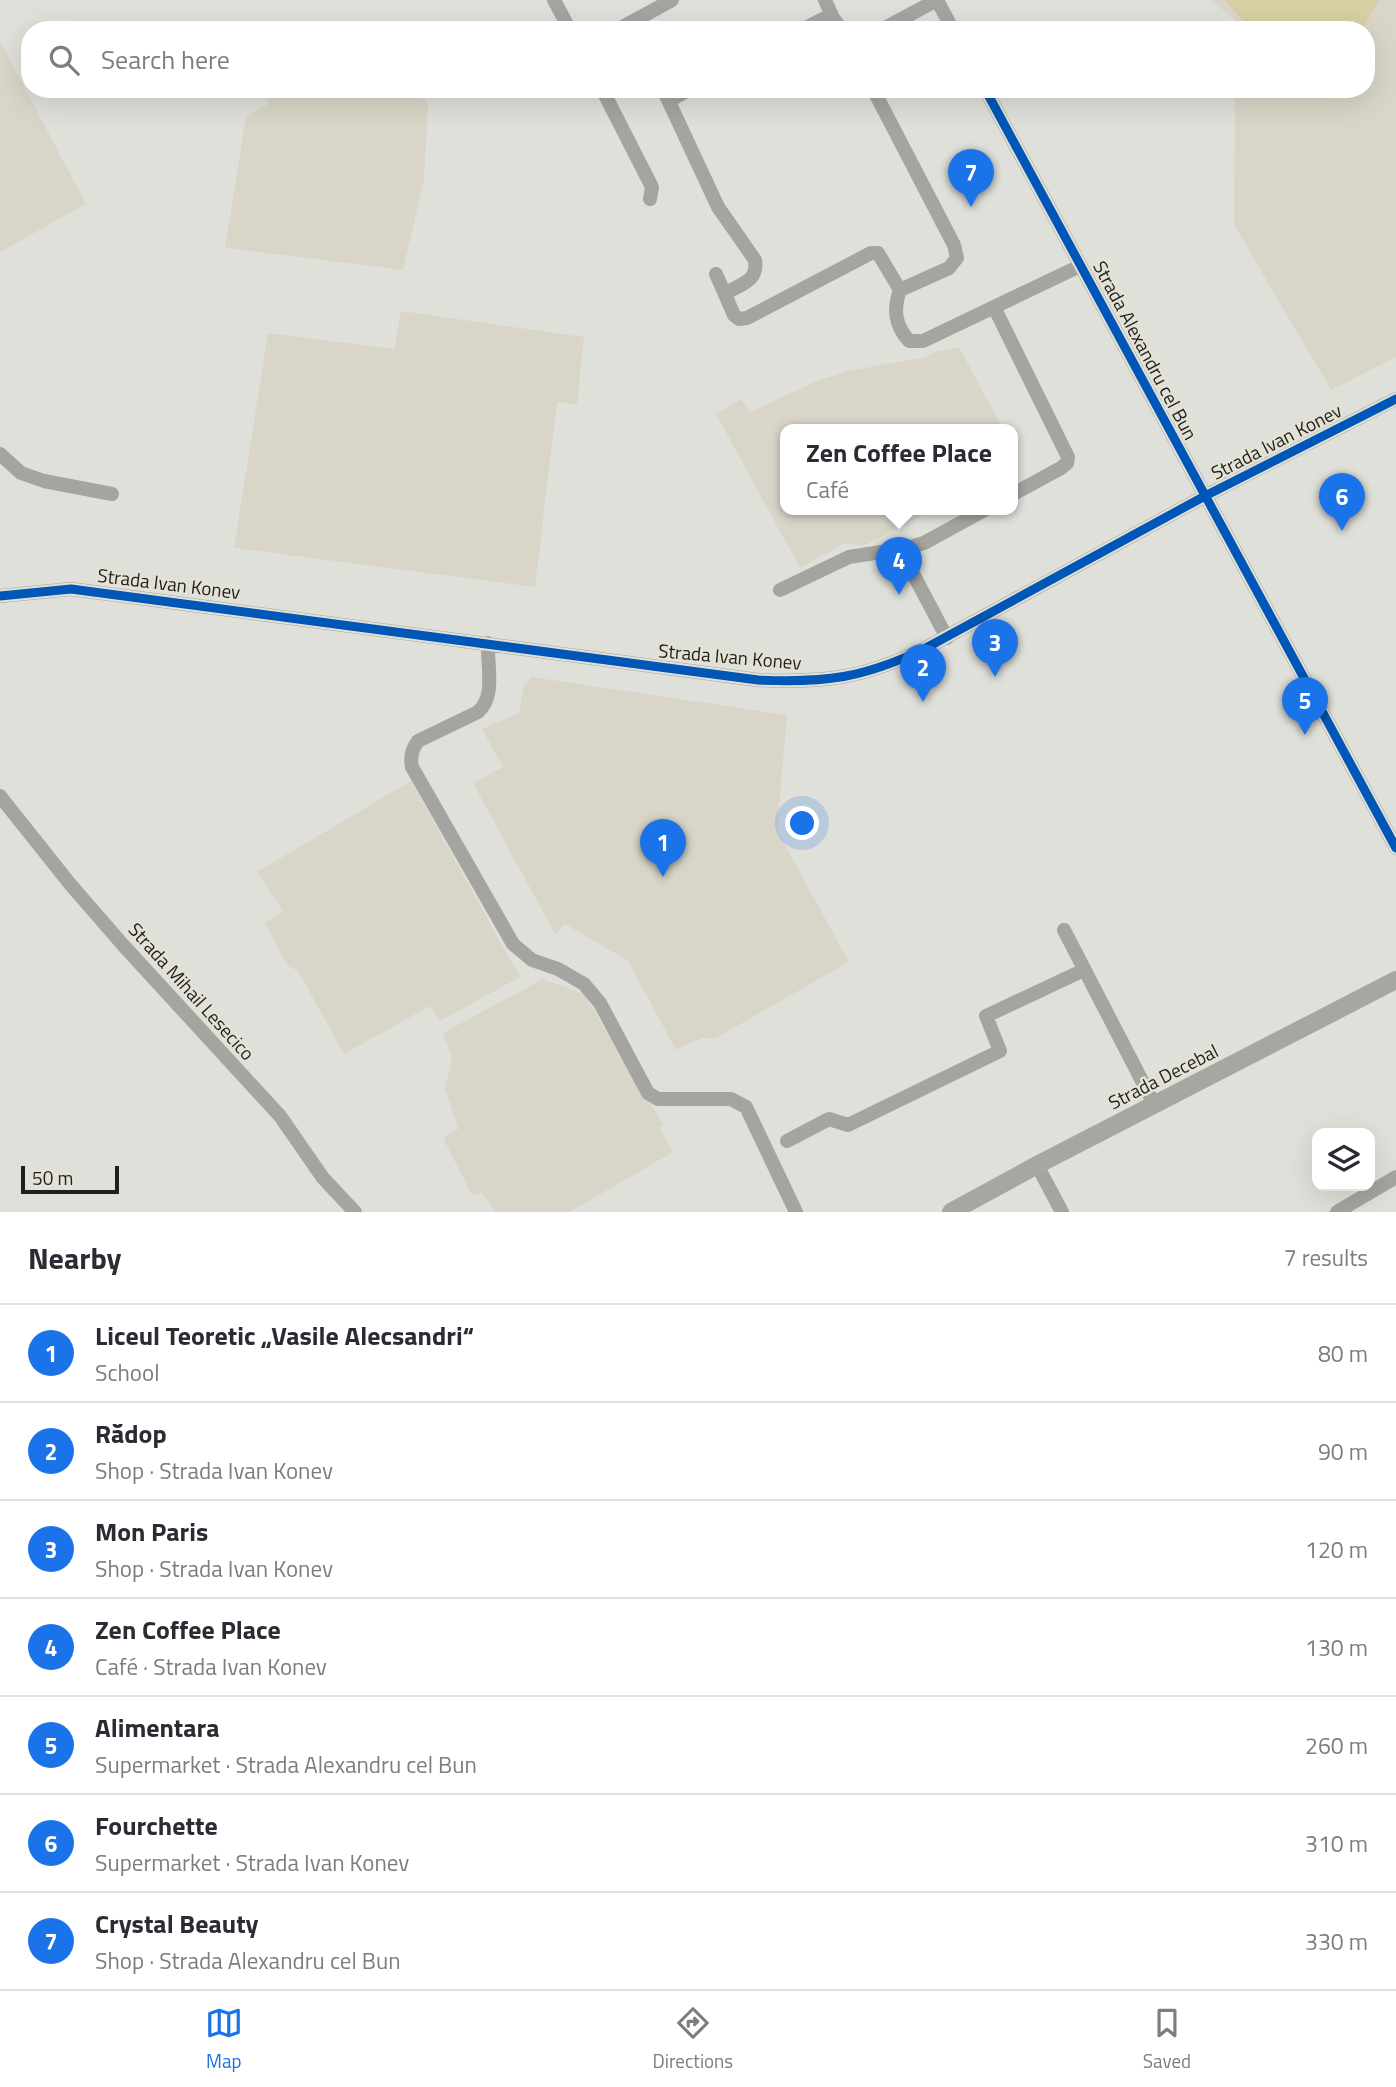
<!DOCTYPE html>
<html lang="en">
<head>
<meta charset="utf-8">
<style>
  body { margin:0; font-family:"Titillium Web",sans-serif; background:#f2f2f3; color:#2b2b33 }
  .controls { position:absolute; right:21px; bottom:21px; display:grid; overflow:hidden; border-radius:14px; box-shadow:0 7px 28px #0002 }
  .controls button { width:63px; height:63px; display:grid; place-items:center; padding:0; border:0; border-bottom:2px solid #e1e1e2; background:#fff; color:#2b2b33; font:35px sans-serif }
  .scale { position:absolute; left:21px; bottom:18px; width:98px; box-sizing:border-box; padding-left:7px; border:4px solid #201f1b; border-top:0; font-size:19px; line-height:24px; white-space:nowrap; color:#201f1b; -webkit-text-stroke:5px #e4e2d6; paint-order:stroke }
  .you { position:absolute; left:803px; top:824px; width:24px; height:24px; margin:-18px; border:5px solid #fff; border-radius:50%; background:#1a73e8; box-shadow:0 0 0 10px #1a73e833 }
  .badge { display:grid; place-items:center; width:46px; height:46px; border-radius:50%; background:#1a73e8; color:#fff; font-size:23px; font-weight:700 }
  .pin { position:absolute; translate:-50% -58px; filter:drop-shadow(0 2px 4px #0008) }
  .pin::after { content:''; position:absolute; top:37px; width:24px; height:21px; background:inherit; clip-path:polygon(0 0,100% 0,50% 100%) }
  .popup { position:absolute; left:780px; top:424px; width:238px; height:91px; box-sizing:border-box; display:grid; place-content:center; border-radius:14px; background:#fff; filter:drop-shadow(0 2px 5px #0005); font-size:23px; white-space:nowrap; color:#7c7c81 }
  .popup b { font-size:26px; color:#2b2b33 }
  .popup::after { content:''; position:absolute; left:50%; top:100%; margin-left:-14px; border:14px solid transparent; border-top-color:#fff }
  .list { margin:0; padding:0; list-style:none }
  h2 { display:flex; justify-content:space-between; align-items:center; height:91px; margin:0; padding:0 28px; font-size:30px }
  h2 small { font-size:23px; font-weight:400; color:#7c7c81 }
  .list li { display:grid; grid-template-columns:46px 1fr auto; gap:21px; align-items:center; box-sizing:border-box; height:98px; padding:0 28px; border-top:2px solid #e1e1e2 }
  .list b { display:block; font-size:26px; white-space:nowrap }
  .list p { margin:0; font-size:23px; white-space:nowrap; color:#7c7c81 }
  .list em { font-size:23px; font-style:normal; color:#7c7c81 }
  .icon { flex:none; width:38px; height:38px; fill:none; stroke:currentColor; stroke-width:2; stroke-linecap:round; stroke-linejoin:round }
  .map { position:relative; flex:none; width:1396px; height:1212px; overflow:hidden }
  .search { position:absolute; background:#fff; box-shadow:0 7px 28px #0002; left:21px; right:21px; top:21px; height:77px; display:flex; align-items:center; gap:18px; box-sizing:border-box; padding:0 24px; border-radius:28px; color:#7c7c81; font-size:26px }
  .sheet { height:777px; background:#fff }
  nav { display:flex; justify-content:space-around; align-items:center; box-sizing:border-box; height:98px; border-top:2px solid #e1e1e2; background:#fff; font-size:19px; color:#7c7c81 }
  nav a { display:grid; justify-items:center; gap:4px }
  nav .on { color:#1a73e8 }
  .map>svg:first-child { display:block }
</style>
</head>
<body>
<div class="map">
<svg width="1396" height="1212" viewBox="0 0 1396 1212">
  <rect width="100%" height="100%" fill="#e0e0da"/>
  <path fill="#d9d6c9" d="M1211,0H1396V357L1331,390L1234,225L1235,89H1366V30H1235V19Z
    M0,41L86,204L0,252Z
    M262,89H418L428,106L424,180L403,270L225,248L246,116L269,104Z
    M401,311L584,337L577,405L557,402L535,587L234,548L268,333L394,349Z
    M959,347L1003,429H785V509H941L935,513L929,512L863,546L845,543L800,568L716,414L741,399L750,412L819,380L849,371L925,357L935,352Z
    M532,677L787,715L777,830L849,962L716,1038H702L676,1050L628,961L565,924L555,934L473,783L503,767L482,729L519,713L524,685Z
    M411,781L520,977L440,1021L430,1006L344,1054L298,971L288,966L265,923L283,911L257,872Z
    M543,979L584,994L663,1125L659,1128L673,1152L570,1212H495L482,1193L472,1195L443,1138L458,1129L445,1088L452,1058L443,1033Z"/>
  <path fill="#d8cfa3" d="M1224,0H1379L1362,30H1252Z"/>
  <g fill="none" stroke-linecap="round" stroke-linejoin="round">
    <path stroke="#a4a4a1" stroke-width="14" d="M554,0L570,30
      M825,0L833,18L842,30
      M617,30L672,0
      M802,30L823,19L833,18
      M881,30L937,0L953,30
      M602,89L652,187L650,199
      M663,89L718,207L755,260C758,281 743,283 726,293
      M873,89L954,245L957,258L949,268L900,290C893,310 895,325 909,341H923L1080,266
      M985,89L1396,848
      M669,101L690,89
      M716,274L734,315L739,319L747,318L871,253H878L900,290
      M995,309L1068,457L1067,463L1061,468L1013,494
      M0,454L21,473L44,481L112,494
      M900,549L947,638
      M780,590L849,557L907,548L924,543L986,509
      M0,596L71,589L758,680C826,683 863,678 924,649L1205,496L1396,399
      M488,643C487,666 496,696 478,712L418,741C412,749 410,758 412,767L513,944L532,960L558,969L584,984L600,1003L648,1093L658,1099H731L746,1107L796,1212
      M0,796L70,884L123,945L280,1116L323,1178L355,1212
      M1064,930L1154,1104
      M787,1141L829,1119L848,1125L1000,1051L986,1016L1084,970
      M1037,1165L1062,1212
      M1337,1212L1396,1177"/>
    <path stroke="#a6a6a3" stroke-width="18" d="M951,1212L1037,1165L1396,980"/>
    <defs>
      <path id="cycleway" d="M985,89L1396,848
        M0,596L71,589L758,680C826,683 863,678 924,649L1205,496L1396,399"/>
    </defs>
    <use href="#cycleway" stroke="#e4e2d6" stroke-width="13"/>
    <use href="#cycleway" stroke="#0057b8" stroke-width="9"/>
  </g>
  <g text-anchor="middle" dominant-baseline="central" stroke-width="5" stroke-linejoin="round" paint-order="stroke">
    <g font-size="19" fill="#201f1b" stroke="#e4e2d6">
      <text transform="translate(1146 350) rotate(62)">Strada Alexandru cel Bun</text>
      <text transform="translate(1276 441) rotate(-27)">Strada Ivan Konev</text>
      <text transform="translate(169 583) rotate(7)">Strada Ivan Konev</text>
      <text transform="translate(730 656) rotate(5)">Strada Ivan Konev</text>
      <text transform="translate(192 991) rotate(48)">Strada Mihail Lesecico</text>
      <text transform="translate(1163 1076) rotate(-27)">Strada Decebal</text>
    </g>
  </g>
</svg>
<div class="controls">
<button><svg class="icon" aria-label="layers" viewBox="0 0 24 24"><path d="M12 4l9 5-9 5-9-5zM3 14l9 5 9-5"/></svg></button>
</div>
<div class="scale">50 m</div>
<div class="you"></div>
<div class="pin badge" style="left:663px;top:877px">1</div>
<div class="pin badge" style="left:923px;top:702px">2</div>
<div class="pin badge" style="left:995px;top:677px">3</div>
<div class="pin badge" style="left:899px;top:595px">4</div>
<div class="popup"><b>Zen Coffee Place</b>Café</div>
<div class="pin badge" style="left:1305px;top:735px">5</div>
<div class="pin badge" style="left:1342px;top:531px">6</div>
<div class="pin badge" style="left:971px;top:207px">7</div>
<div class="search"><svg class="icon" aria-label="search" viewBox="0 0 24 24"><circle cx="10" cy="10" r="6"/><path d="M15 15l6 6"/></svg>Search here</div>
</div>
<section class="sheet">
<h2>Nearby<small>7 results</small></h2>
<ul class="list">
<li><span class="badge">1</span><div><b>Liceul Teoretic „Vasile Alecsandri“</b><p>School</p></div><em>80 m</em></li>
<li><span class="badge">2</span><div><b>Rădop</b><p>Shop · Strada Ivan Konev</p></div><em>90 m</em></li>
<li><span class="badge">3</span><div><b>Mon Paris</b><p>Shop · Strada Ivan Konev</p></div><em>120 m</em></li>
<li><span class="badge">4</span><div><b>Zen Coffee Place</b><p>Café · Strada Ivan Konev</p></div><em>130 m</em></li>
<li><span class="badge">5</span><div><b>Alimentara</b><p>Supermarket · Strada Alexandru cel Bun</p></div><em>260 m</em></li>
<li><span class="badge">6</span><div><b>Fourchette</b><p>Supermarket · Strada Ivan Konev</p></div><em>310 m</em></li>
<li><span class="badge">7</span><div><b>Crystal Beauty</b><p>Shop · Strada Alexandru cel Bun</p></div><em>330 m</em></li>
</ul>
</section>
<nav>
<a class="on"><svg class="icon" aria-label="map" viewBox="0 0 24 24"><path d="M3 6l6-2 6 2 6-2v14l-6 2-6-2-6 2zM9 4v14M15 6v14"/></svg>Map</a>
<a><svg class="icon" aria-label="directions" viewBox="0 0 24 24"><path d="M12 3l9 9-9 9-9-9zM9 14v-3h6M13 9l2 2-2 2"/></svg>Directions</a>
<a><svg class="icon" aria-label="saved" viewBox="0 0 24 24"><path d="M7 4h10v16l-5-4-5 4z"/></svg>Saved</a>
</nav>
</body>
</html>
